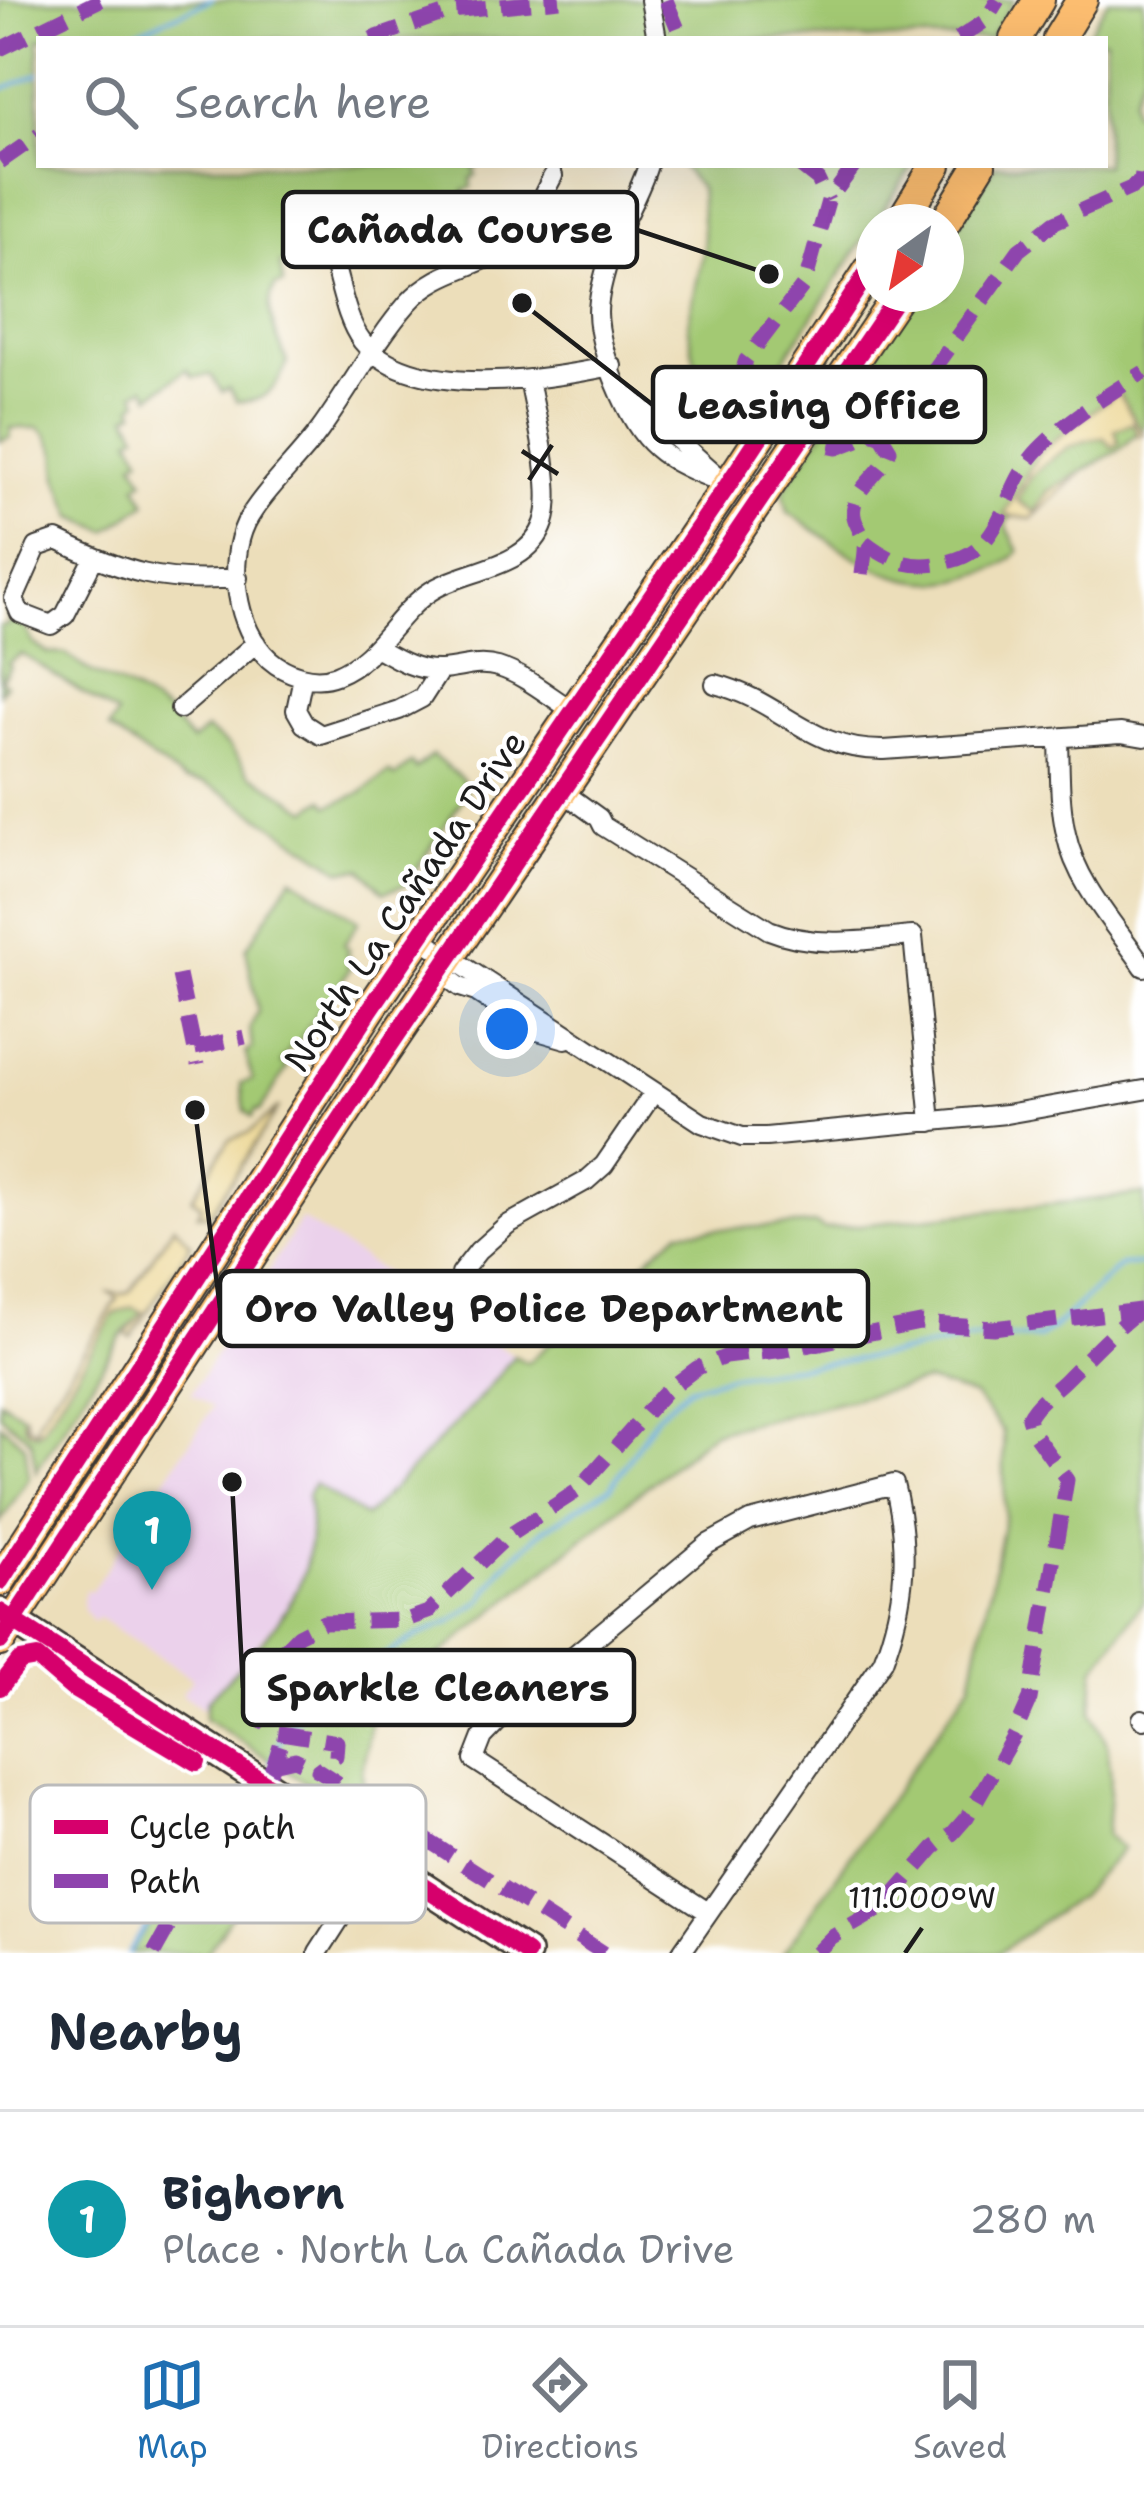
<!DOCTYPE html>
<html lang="en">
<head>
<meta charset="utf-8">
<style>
  body { margin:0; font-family:"Shantell Sans",sans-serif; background:#f6f6f7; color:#1f2937 }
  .compass { position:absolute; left:856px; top:204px; width:108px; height:108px; border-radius:50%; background:#fff; box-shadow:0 12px 48px #0002; rotate:213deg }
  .you { position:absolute; left:507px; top:1029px; width:42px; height:42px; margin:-30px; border:9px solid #fff; border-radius:50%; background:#1a73e8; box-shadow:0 0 0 18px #1a73e833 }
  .badge { display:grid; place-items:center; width:78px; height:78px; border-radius:50%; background:#1f6fb2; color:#fff; font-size:39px; font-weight:700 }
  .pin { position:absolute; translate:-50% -99px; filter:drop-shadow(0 3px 6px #0008) }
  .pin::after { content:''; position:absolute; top:63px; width:42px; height:36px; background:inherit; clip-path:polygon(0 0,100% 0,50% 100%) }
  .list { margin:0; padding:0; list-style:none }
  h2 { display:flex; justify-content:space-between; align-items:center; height:156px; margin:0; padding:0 48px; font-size:51px }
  h2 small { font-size:39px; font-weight:400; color:#747a83 }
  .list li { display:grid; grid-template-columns:78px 1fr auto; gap:36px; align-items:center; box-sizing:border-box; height:216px; padding:0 48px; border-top:3px solid #e0e1e3 }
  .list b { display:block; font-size:45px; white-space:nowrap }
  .list p { margin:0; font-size:39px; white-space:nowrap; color:#747a83 }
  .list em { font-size:39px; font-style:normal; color:#747a83 }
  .icon { flex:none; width:66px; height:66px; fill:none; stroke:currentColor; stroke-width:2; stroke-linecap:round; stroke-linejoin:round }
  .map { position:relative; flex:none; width:1144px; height:1953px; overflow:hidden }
  .search { position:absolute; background:#fff; box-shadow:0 12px 48px #0002; left:36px; right:36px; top:36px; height:132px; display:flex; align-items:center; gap:30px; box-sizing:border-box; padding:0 42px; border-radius:0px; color:#747a83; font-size:45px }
  .sheet { height:372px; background:#fff }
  nav { display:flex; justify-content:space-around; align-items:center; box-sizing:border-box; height:168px; border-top:3px solid #e0e1e3; background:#fff; font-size:33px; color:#747a83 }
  nav a { display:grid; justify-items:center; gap:6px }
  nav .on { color:#1f6fb2 }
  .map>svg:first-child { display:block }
</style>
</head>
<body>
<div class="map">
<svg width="1144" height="1953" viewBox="0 0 1144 1953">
  <rect width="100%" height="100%" fill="#fff"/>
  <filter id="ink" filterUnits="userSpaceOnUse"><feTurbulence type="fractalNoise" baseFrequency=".00833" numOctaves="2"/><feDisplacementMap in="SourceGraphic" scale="24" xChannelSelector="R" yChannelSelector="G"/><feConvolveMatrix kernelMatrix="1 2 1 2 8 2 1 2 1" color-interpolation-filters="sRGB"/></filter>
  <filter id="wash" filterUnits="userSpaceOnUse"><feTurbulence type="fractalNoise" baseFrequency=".004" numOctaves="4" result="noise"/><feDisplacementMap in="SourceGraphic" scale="48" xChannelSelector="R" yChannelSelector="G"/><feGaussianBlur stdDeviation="2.7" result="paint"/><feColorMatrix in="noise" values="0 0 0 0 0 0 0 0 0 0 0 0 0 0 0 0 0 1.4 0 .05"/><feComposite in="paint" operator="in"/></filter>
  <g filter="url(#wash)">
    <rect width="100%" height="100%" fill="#ecdeba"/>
    <path fill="#ebd1eb" d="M301,1219L514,1356L480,1398L365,1518L313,1485L307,1495L311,1543L306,1576L295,1599L203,1708L181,1694L193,1679L98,1617L93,1622L83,1609L82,1600L86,1589L91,1592L213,1407L191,1394Z"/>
    <path fill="#a3c973" stroke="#607248" stroke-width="3" d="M0,0H1014L990,39H39V165H481L474,168L476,175L471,178L472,187L464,191L477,230L434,253L423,244L344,219L320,247L288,254V263L280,264L283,284L275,286C261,313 279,337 287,363C278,388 264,404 237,401L229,388L222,392L211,375L193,377L187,369L151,396L146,387L135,392L139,400L133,406L135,411L128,415L138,434L131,438L141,457L134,462L144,480L137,485L146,503L108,531L74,517L58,478L56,452L48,436L39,428H11L10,437L0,441Z
      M1108,0H1144V68L1133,99L1134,112L1144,110V426L1122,448L1049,491L1035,512L1025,506L1005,523L1019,551C1005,568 990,570 969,577C898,599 844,549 788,512L783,491L915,294H946V244L995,165H1105V39H1085Z
      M680,165H913L741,424L711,404L694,357L688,324L704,248L700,188Z
      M7,614L25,627L33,643L47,653L66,654L91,672L135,692L167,713L192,742L206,730L229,746L249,773L308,810L324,799L329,806L361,793L389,772L395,777L411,763L416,769L432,755L462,779L467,792L406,885L384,892L362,869L341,870L226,794L203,783L185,781L109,729L117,715L22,654L8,663L10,666L1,680L6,684L0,693V626L9,625Z
      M292,877L359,921L344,945L349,949L346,955L351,959L347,965L350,968L325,1008L321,1007L297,1045L293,1044L281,1063L287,1068L260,1111L256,1110L252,1117L245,1111L241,1083L252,1080L246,1052L252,1049L250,1028L258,1011L246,949Z
      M1144,1194V1600L1095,1669L1092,1711L1107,1744L1111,1777L1107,1835L1122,1849L1078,1897L998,1953H783L971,1683L1005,1515L1003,1431L974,1396L927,1381L713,1432L373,1710L362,1771L364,1792L351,1812L205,1718L207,1701C266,1636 325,1591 307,1495L314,1484L365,1517L480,1398L514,1356L527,1363L680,1231L816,1224L824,1229Z
      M132,1307L144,1311L121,1336L36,1471L31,1440L0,1415V1400L25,1416L24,1422L36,1434L114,1314Z
      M0,1424L25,1445L29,1478L0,1522Z
      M223,1843L262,1866L207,1953H130L172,1891Z"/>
    <path fill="#eeda9e" stroke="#857b5d" stroke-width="3" d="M1118,392L1144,435L1138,436L1133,423L1115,430L1119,443L1112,447L1104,438C1070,440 1029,468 1018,501L1035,512L1049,491L1081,473L1031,519L1004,515L1039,452Z
      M279,1107L209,1215L197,1214L202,1205L192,1198L230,1139L249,1133Z
      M174,1225L191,1244L131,1337L125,1334L143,1312L132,1307L114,1314L40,1432L28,1431L23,1421L25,1416L28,1426L37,1429L38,1420L118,1299L110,1293L124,1294L131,1290Z"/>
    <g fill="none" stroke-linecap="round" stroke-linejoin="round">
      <path stroke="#62a7d8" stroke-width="4.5" d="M120,39L211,0
        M0,90L39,74
        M271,1763L286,1727L321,1696L415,1637L452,1621L482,1600L503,1567L543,1530L611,1487L657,1415L689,1387L733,1375L889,1355L976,1338H1038L1055,1327L1121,1265L1144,1264
        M128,1953L178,1879L235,1828L242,1799"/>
    </g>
  </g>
  <g filter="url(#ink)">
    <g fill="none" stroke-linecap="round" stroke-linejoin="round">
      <defs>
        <path id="street" d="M650,0L657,39
          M336,271C342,293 348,323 362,341C411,401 545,380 612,366
          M529,379C535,415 556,489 544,523C529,569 465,569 431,591C395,614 379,658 336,675C314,684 286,674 269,659C236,628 227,563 246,523C260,495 300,458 320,430C350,389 375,341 408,303C440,266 490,267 516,239C531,223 542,196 553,176
          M622,391L728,485C703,475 675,465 655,447C627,423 599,350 598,313C598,293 606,268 612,250C621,221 639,195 648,165
          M94,558L65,615L51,625L20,613L14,599L37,547L57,540C125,573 162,584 238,578
          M376,647C397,659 416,671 440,670C461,669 476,661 498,667C525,675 549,696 573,711
          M303,677L296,710L304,724L321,735L399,710L422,698L440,670
          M715,684C782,701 809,751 884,750L1121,733L1144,737
          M180,709L256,643
          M1059,738C1060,769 1059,803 1066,834C1076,883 1116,926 1144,967
          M563,792L599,818L603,826L769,930C816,949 864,940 913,936L931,1122
          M419,937L702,1123L742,1137H766L1006,1114L1144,1090
          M435,968L460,987L476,992L499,1007L524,1027L566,1039
          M460,1274L478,1251L507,1225L586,1181L604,1165L654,1092
          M1142,1719L1144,1720
          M318,1953L379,1858
          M681,1953L883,1661C906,1600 910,1547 894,1484L750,1521L708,1544L513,1706L483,1737L474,1760L708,1912"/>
        <path id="secondary" d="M0,1612L527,1953"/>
        <path id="primary" d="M1015,39L1039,0
          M1058,39L1082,0
          M901,222L936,165
          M945,222L980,165
          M0,1581L369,1011L728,485L874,263
          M0,1641L381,1058L899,294"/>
      </defs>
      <use href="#street" stroke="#3b3934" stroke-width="22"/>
      <use href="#secondary" stroke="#3b3934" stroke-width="32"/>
      <use href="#primary" stroke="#3b3934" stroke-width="34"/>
      <use href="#street" stroke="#fff" stroke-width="18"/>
      <use href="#secondary" stroke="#fee5c5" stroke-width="27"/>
      <use href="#primary" stroke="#fcbd6f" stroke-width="30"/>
      <path stroke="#8e44ad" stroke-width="15" stroke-dasharray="30 15" stroke-linecap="butt" d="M666,0L682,39
        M371,39L451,11L560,0
        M958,39L985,21L998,0
        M0,49L100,0
        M0,162L39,135
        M799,165L818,180L828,201
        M855,165L828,201L805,283L746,360C740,375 740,385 753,397L826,446L837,448L874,434L882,437L890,450C884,472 857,485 854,507C851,522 863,531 865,544C866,553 863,565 862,574
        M866,436L883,416L919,389L1019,250L1055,222L1131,188L1141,181L1144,160
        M865,542C889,561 911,569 942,563C1008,552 998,491 1039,449C1069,418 1108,395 1144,372
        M179,975L198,1065
        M195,1048L245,1037
        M273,1764L295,1759L318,1770
        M154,1953L172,1921L253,1842L257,1828L252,1800L273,1767L284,1733
        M603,1953L318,1770L336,1756L337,1742L275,1732L258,1718L253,1707L258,1684L276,1658L298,1635L324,1622L406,1620L428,1612L508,1536L577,1491L664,1393L697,1368L725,1357L786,1350L920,1323L993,1328L1140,1310
        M816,1953L832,1937L882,1908L934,1848L953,1833L967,1817L1014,1735L1030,1699L1067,1480L1032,1431L1028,1418C1038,1399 1054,1392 1068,1377C1092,1353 1112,1331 1139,1311"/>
      <defs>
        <path id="cycleway" d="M0,1581L369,1011L728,485L874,263
          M0,1612L527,1953
          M0,1641L381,1058L899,294
          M0,1687L20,1661L37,1658L72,1688L197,1762"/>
      </defs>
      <use href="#cycleway" stroke="#fff" stroke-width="26"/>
      <use href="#cycleway" stroke="#d6006c" stroke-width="18"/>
    </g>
  </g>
  <path fill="none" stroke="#1c1c1c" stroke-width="4.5" d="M522,451L558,474M529,480L552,445M905,1953L922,1928"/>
  <g text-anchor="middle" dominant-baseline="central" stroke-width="9" stroke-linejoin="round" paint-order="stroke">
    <g font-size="36" fill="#1c1c1c" stroke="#fff">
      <text transform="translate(405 901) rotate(-56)">North La Cañada Drive</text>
    </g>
  </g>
  <rect x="30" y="1785" width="396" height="138" rx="18" fill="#fff" stroke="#bbb" stroke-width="3"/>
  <rect x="54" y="1820" width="54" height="14" fill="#d6006c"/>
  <rect x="54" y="1874" width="54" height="14" fill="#8e44ad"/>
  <g font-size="33" fill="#1c1c1c">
    <text x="129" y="1839">Cycle path</text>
    <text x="129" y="1893">Path</text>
  </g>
  <g font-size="30" text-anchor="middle" fill="#1c1c1c" stroke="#fff" stroke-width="9" stroke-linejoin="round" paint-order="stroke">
    <text x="922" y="1908">111.000°W</text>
  </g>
  <path fill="none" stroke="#1c1c1c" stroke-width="4.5" d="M769 274L637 230M522 303L653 405M195 1110L220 1308M232 1482L243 1688"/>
  <g fill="#1c1c1c" stroke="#fff" stroke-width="4.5">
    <circle cx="769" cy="274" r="12"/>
    <circle cx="522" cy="303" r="12"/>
    <circle cx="195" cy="1110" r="12"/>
    <circle cx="232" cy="1482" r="12"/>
  </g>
  <g fill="#fff" stroke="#1c1c1c" stroke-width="4.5">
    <rect x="283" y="192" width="354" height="75" rx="12"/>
    <rect x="653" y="367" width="332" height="75" rx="12"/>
    <rect x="220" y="1271" width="648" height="75" rx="12"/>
    <rect x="243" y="1650" width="391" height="75" rx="12"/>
  </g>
  <g font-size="39" text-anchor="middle" font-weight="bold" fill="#1c1c1c">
    <text x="460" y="243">Cañada Course</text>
    <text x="819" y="419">Leasing Office</text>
    <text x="544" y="1322">Oro Valley Police Department</text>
    <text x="438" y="1701">Sparkle Cleaners</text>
  </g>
</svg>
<svg class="compass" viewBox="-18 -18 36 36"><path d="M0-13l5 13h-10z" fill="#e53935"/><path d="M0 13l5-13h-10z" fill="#747a83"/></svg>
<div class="you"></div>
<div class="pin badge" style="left:152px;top:1590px;background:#0f9aa8">1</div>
<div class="search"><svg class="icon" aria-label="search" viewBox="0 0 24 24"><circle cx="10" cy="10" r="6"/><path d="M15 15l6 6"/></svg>Search here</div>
</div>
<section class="sheet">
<h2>Nearby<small></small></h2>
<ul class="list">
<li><span class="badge" style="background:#0f9aa8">1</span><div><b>Bighorn</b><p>Place · North La Cañada Drive</p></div><em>280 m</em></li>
</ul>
</section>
<nav>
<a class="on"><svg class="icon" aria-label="map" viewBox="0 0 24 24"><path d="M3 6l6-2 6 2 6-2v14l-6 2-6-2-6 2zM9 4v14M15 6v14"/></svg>Map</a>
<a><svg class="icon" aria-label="directions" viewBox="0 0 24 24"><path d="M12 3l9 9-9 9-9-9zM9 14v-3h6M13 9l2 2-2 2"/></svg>Directions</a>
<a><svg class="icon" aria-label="saved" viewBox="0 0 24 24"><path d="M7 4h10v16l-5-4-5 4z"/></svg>Saved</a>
</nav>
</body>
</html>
